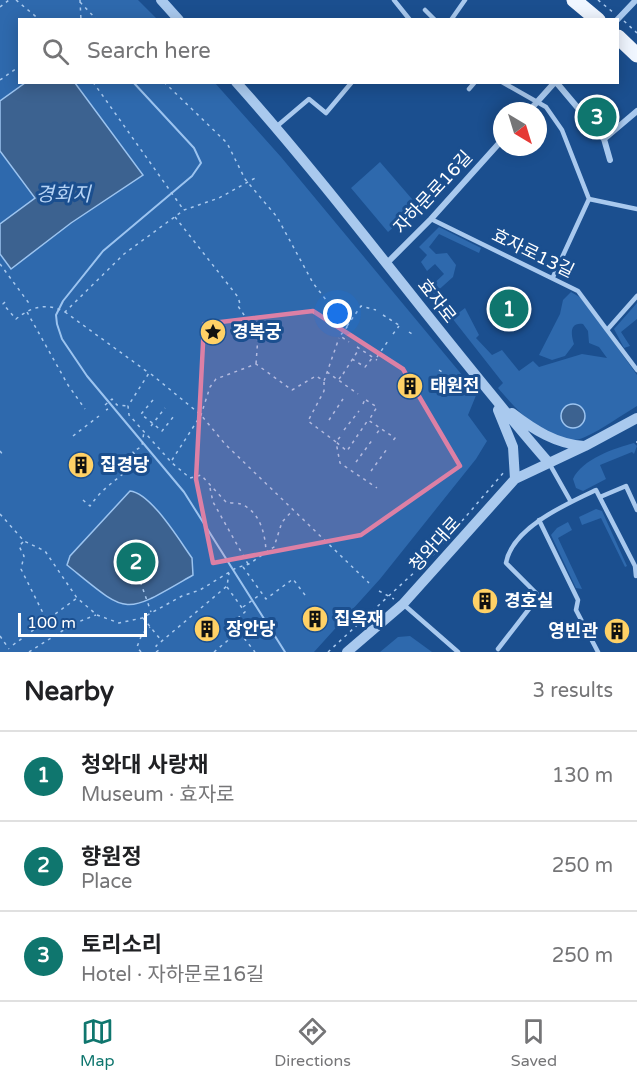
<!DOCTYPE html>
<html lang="en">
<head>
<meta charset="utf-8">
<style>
  body { margin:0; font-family:"Varela Round","Noto Sans KR",sans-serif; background:#f2f2f2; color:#202124 }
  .compass { position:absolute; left:493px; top:102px; width:54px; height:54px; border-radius:50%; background:#fff; box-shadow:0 3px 15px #0003; rotate:142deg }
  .scale { position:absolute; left:18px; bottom:15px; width:129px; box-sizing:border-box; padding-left:6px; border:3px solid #fff; border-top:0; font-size:16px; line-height:21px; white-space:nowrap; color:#fff; -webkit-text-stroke:4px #1b4f8f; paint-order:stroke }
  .you { position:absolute; left:338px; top:314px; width:21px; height:21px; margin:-15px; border:4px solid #fff; border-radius:50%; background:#1a73e8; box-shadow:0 0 0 9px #1a73e833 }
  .badge { display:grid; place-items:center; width:39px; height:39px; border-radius:50%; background:#0f766e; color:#fff; font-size:20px; font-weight:700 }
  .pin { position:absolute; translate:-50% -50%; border:3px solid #fff; box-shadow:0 2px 6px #0006 }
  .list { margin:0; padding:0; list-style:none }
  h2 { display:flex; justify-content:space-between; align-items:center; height:78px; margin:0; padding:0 24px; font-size:26px }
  h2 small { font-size:20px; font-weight:400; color:#757577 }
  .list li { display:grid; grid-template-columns:39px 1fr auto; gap:18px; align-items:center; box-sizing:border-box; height:90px; padding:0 24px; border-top:2px solid #e0e0e0 }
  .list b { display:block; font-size:22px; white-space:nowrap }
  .list p { margin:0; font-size:20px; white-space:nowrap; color:#757577 }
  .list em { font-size:20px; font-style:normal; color:#757577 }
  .icon { flex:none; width:33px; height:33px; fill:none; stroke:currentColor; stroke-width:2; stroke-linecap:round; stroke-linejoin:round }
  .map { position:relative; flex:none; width:637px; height:652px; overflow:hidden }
  .search { position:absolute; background:#fff; box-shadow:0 3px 15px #0003; left:18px; right:18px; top:18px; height:66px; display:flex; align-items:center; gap:15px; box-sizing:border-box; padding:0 21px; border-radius:0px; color:#757577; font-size:22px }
  .sheet { height:348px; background:#fff }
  nav { display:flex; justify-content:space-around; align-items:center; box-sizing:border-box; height:84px; border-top:2px solid #e0e0e0; background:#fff; font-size:16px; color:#757577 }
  nav a { display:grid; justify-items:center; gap:3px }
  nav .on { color:#0f766e }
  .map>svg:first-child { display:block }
</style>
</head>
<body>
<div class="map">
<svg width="637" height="652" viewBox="0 0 637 652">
  <rect width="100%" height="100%" fill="#1b4f8f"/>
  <path fill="#2e69ad" d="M0,0H138L157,19L20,20V82L215,83L281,157L477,393L468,415L487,441L476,459L380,579L314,652H0Z
    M380,162L418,206L388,232L351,188Z
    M439,227L481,248L479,253L439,234L429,247L436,254L447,253L456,265L453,277L434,294L429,288L444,274L435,264L427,271L421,262L427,255L419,247Z
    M571,292L583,299L637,375V406C620,416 603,429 585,437C552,452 517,410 498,388L503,383L452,318L465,308L479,335L476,338L492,355L502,350L519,371L533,361L539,367L582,354L607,358L599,347L589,343L588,331L583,324C569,322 571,335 574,344L565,356L552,360L539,355L560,314L563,300Z
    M637,303V319L621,332L630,346L624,348L614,329Z
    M634,443L637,446L634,454L632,452L600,465L606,479L583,491L576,488L573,479C582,459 615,448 634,443Z
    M596,509L602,511L627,566L625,567L601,518L582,525L579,517Z
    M568,522L572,530L558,538L582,589L576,588L551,535L557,528Z
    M410,636L432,652H380L398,637Z"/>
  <path fill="#3c6290" stroke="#9cc4f0" stroke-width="1.5" d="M25,83H75L143,175L71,223L11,269L0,254V224L35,198L0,151V101Z
    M561 416a12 12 0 1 1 24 0a12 12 0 1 1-24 0Z
    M130,491C151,493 179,540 192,558L193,575C122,616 130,616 67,565L70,556Z"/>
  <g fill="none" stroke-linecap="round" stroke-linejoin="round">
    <path stroke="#9cc4f0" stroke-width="2" d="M133,82L194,148L201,163L192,176L103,251L63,301L56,315L57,324L62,339L87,376L184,492L285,652"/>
    <path stroke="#a9c9ee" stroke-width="1.5" stroke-dasharray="3 4.5" stroke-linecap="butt" d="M16,0L40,20
      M80,0L81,20
      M598,0L614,13
      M80,2L97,20
      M0,7L9,0
      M624,21L637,33
      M0,80L20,66
      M93,82L183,209
      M164,82L227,143L245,179L277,217L313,283L347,327L340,336L349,342
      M175,217L238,297L240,304L238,306L258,336L256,364
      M0,264L31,306
      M5,302L3,304L16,319C31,307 46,302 65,312L124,254L184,210L219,198L257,177
      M27,312L68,385L85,409
      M65,312L149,373L128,406L129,415L172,463L190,478L201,475L226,502C230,503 237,503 241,504C260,512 265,533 266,551
      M383,315L402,327
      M347,326L361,306L376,310
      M409,332L415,336
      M393,334L399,326
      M357,347L377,360
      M377,357L388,341
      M352,359L365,367L373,357
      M439,370L442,372
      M327,372L358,394
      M151,374L201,415L225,444L369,583
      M343,374L359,349
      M339,379L342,375
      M324,382V391L308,421L336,442L340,463L377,488
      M153,400L141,414L162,431L174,416
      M366,400L377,407L369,420
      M363,404L365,399
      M105,405L112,399L117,405L128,406
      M106,410L108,409
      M329,420L343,399
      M151,426L165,408
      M344,430L359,411
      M377,433L380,429
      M73,436L99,416
      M340,437L336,442L347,451L368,420L395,438L391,443
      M636,442H637
      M0,451L3,455
      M172,460L201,415L210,387L216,379L256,364L292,390L316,376L324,381L339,338
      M356,462L373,439
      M371,471L387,449
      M210,488L213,502L248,564
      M83,500L90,506C105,484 123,477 138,460L133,452L142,446L144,431
      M0,514L24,541L45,551L77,598L97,615L119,623L142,618L182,596L200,590L236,568L249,564L274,547L282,522L293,510
      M23,542L19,546L24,556L21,569L46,619
      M121 562a13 13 0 1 1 26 0a13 13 0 1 1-26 0Z
      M243,567L266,599L293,579L305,595
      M138,575L151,612
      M227,587L245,612L232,623L255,652
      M379,591L394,599
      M243,607L261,594
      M143,618L161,640
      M0,636L9,649
      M13,645L77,598
      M29,652L73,624L96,615
      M141,652L137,647L142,634L150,627
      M156,652L159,650L156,646L227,586L229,573
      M214,652L238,632
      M328,652L431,557L505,471"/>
    <path stroke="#a9c9ee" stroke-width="4.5" d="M394,0L410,20
      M425,10L435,20
      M451,20L465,0
      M502,82L546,107L562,130L589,199L637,209
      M469,89L475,82
      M276,127L309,99L326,113L352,82
      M431,219L578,291L607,330L637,296
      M553,277L589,199
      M607,330L637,370
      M549,463L571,502
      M600,497L626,486L637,510
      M539,520L578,600L576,610L598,652
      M403,604L458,652
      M498,649L539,596L506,563C512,528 566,504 596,490L635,566L636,576"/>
    <path stroke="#a9c9ee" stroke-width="6" d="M617,20L636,0
      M556,82L604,139
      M529,111L555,82
      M610,160L604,139L637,111
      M386,264L431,219L502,140"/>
    <path stroke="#a9c9ee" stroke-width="10" d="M161,0L179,20
      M236,82C346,205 441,339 549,463
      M498,410L513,447L515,479
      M512,413C534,430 556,444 584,446
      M347,652L403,604L515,479L585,446L637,418"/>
    <path stroke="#f0f6ff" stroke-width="15" d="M574,0L598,20
      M618,37L637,55"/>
  </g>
  <path fill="#dd80a5" fill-opacity="0.2" stroke="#dd80a5" stroke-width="4.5" stroke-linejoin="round" d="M313,311L403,369L460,466L361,535L213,563L196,479L204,324Z"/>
  <defs>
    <symbol id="sight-disc" viewBox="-11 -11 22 22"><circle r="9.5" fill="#ffd166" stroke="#1b4f8f"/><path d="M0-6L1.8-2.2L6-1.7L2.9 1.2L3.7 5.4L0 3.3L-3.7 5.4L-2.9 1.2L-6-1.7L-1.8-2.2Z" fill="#111"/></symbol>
    <symbol id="building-disc" viewBox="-11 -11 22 22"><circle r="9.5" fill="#ffd166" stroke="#1b4f8f"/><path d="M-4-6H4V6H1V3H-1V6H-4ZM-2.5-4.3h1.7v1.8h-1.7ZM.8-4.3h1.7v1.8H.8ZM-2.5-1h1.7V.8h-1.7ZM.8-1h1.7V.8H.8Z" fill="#111"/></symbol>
  </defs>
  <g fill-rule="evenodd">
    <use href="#sight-disc" x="198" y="317" width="30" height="30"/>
    <use href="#building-disc" x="395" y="371" width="30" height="30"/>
    <use href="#building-disc" x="66" y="450" width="30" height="30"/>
    <use href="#building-disc" x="470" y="586" width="30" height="30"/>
    <use href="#building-disc" x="300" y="604" width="30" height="30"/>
    <use href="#building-disc" x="192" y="614" width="30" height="30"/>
    <use href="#building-disc" x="602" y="616" width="30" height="30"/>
  </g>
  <g text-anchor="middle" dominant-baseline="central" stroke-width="6" stroke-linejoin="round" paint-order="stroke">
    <g font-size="18" fill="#fff" stroke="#1b4f8f">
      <text transform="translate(433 192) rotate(-47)">자하문로16길</text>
      <text transform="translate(533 253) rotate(26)">효자로13길</text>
      <text transform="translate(437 301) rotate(52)">효자로</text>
      <text transform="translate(435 544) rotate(-48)">청와대로</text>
    </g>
    <g font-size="18" font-weight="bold" fill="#fff" stroke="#1b4f8f" text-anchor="start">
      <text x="232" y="332">경복궁</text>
      <text x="430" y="386">태원전</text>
      <text x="100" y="465">집경당</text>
      <text x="504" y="601">경호실</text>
      <text x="334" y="619">집옥재</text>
      <text x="226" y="629">장안당</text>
      <text x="598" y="631" text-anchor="end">영빈관</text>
    </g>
    <g font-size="20" font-style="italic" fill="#b5d3f5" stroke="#1b4f8f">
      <text x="63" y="195">경회지</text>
    </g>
  </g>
</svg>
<svg class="compass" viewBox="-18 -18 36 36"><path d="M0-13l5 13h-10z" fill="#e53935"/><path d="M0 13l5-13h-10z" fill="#757577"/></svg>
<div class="scale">100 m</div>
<div class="you"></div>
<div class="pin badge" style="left:509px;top:309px">1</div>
<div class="pin badge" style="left:136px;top:562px">2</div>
<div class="pin badge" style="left:597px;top:117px">3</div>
<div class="search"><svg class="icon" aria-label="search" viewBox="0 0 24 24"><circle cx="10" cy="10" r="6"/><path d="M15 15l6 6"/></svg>Search here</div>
</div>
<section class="sheet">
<h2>Nearby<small>3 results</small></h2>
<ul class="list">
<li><span class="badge">1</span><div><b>청와대 사랑채</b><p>Museum · 효자로</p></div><em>130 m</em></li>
<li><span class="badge">2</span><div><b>향원정</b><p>Place</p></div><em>250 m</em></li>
<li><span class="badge">3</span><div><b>토리소리</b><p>Hotel · 자하문로16길</p></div><em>250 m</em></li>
</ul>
</section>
<nav>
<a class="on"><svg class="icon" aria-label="map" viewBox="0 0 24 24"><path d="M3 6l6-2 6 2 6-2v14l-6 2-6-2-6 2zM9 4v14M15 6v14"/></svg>Map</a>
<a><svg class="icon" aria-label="directions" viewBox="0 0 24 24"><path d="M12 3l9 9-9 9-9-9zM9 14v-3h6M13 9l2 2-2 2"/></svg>Directions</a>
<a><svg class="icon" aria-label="saved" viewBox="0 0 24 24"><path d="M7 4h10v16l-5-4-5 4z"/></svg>Saved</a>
</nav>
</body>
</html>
